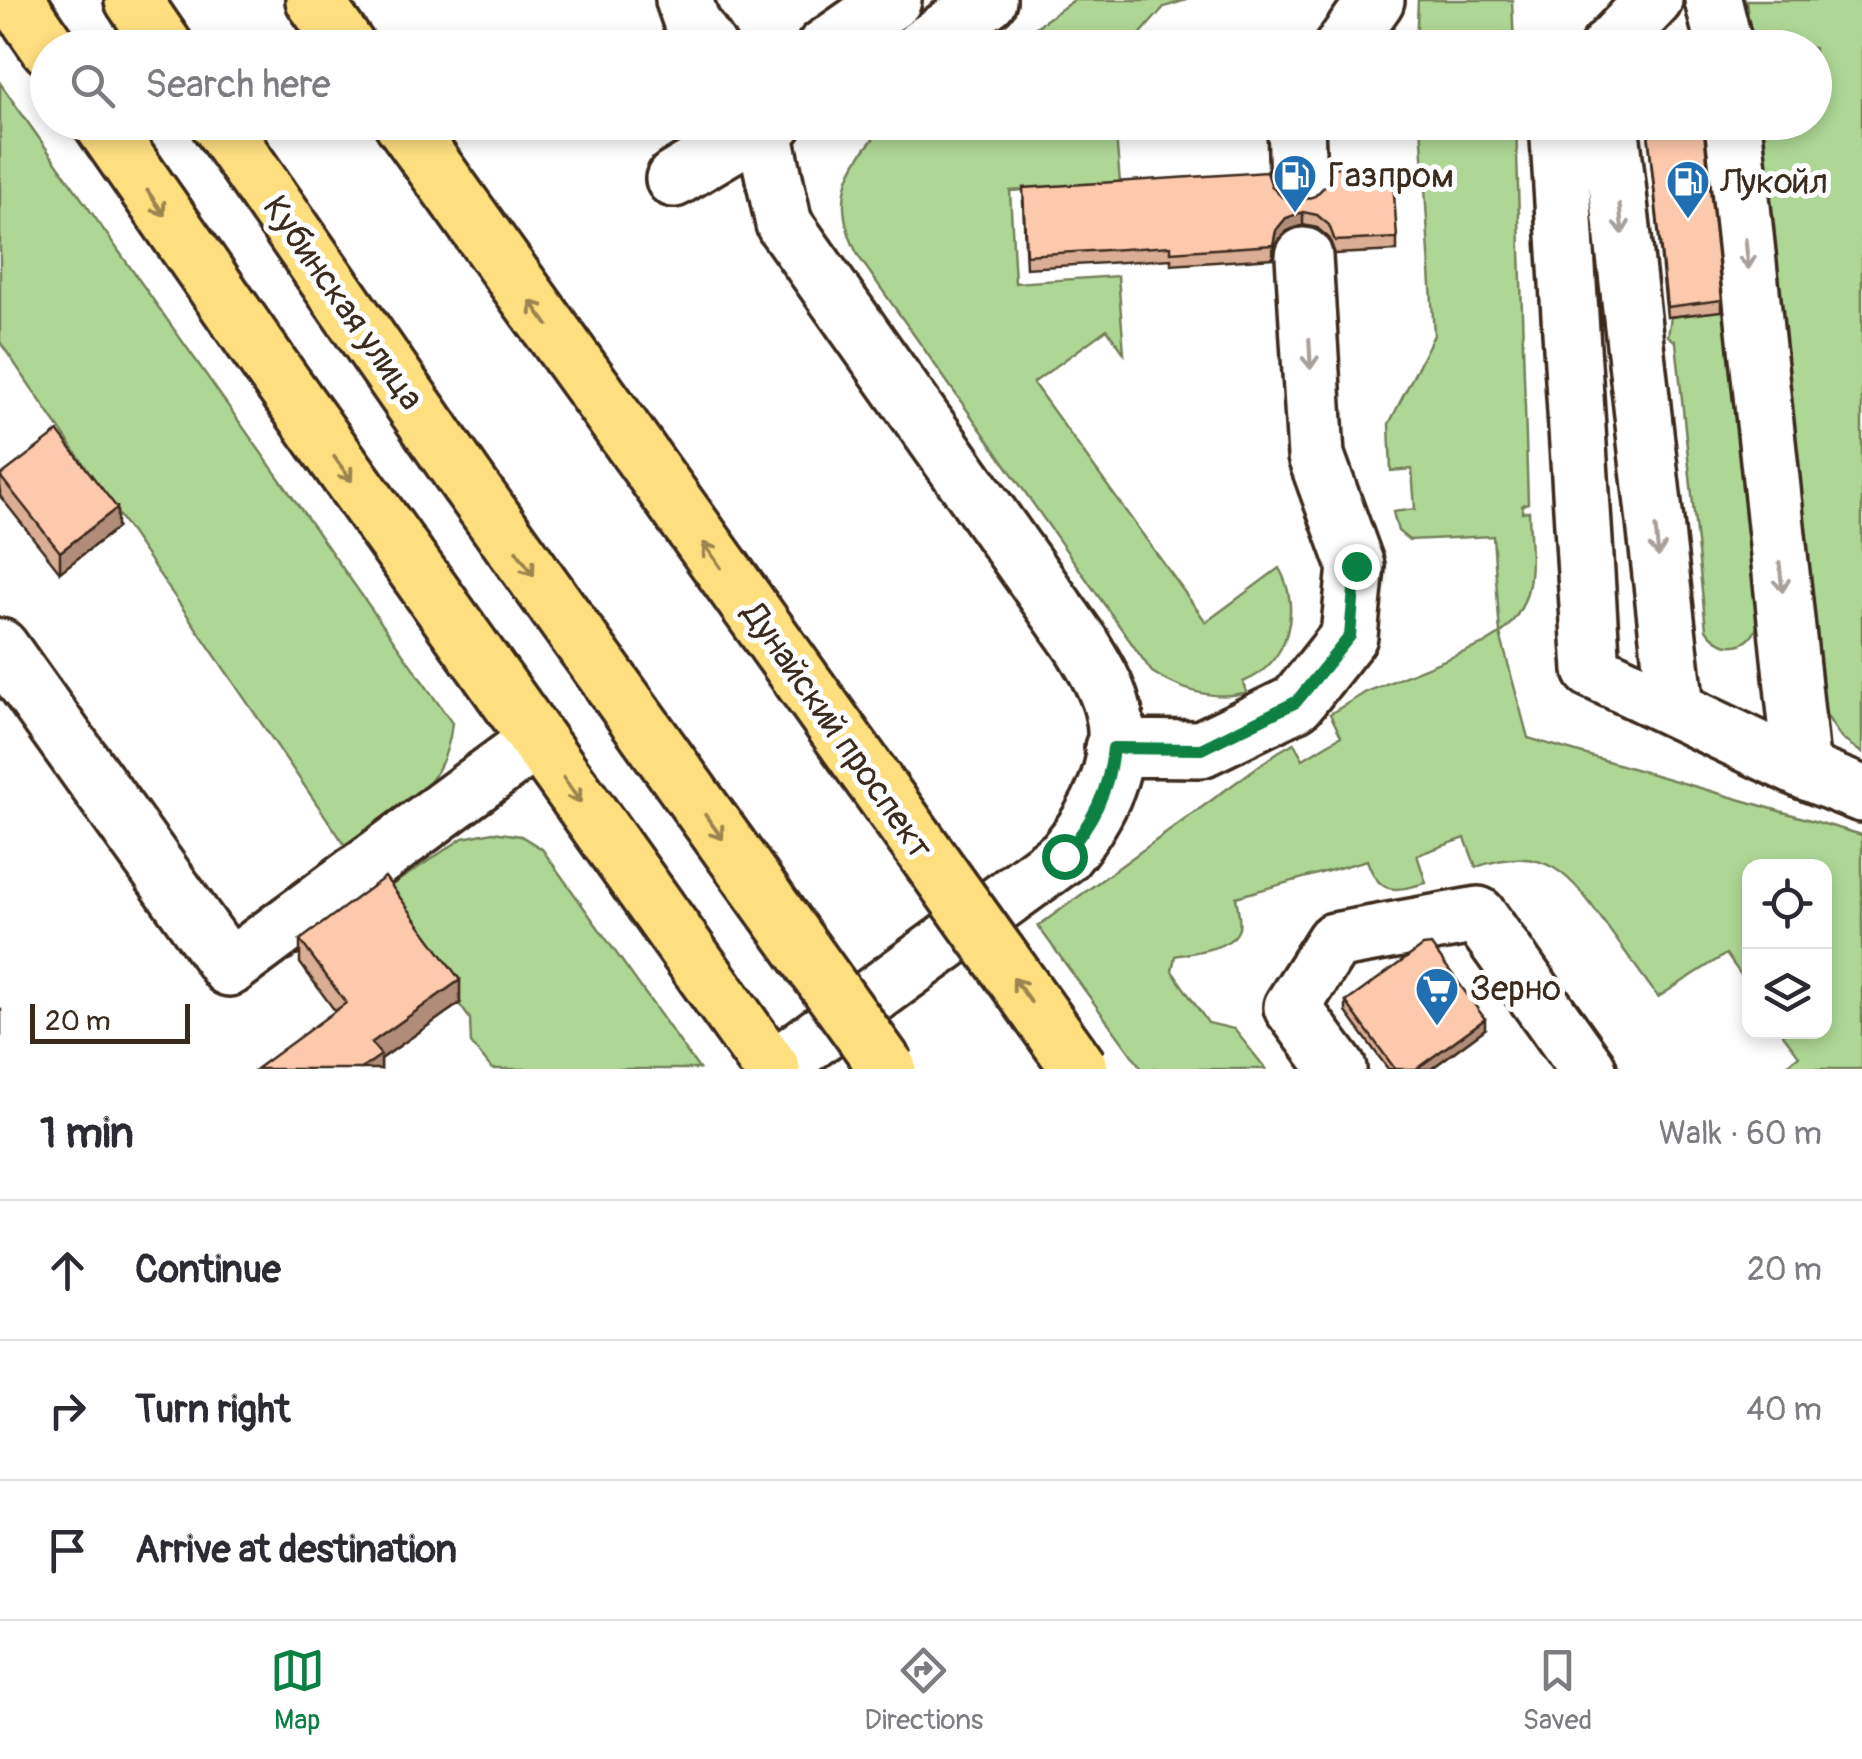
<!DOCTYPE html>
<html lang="en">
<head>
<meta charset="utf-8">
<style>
  body { margin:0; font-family:Pangolin,sans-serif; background:#f7f7f7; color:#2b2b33 }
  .controls { position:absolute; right:30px; bottom:30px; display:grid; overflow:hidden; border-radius:20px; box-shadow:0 5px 15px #0003 }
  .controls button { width:90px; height:90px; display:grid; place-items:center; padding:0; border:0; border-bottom:2px solid #e1e1e2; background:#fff; color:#2b2b33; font:50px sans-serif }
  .scale { position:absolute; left:30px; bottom:25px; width:160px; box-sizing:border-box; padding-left:10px; border:5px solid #3b2a1e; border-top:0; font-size:28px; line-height:35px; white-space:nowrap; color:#3b2a1e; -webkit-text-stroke:8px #fff; paint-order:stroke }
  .stop { position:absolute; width:30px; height:30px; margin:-22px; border:8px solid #0b8043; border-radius:50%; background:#fff }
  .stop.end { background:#0b8043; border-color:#fff; box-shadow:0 2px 10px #0008 }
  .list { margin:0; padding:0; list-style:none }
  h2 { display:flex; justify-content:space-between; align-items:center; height:130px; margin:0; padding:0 40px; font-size:42px }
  h2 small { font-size:32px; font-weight:400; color:#7c7c81 }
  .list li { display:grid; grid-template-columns:65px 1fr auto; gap:30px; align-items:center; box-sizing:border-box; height:140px; padding:0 40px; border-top:2px solid #e1e1e2 }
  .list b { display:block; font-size:38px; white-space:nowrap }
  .list em { font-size:32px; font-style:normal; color:#7c7c81 }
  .icon { flex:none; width:55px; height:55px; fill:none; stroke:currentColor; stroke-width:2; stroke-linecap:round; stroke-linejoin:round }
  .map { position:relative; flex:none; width:1862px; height:1069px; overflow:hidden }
  .search { position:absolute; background:#fff; box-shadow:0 5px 15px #0003; left:30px; right:30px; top:30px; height:110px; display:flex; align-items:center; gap:25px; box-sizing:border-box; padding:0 35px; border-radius:55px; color:#7c7c81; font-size:38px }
  .sheet { height:550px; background:#fff }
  nav { display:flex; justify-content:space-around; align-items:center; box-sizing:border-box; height:140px; border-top:2px solid #e1e1e2; background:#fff; font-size:28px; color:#7c7c81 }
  nav a { display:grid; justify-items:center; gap:5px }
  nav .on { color:#0b8043 }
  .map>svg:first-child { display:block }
</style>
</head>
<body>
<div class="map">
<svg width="1862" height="1069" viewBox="0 0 1862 1069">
  <rect width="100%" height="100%" fill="#fff"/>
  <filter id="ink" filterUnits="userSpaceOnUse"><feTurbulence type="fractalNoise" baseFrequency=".01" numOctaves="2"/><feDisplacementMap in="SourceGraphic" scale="20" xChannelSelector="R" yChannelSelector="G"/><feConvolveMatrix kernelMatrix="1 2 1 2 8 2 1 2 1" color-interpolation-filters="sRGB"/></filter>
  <g filter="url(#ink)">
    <path fill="#aed795" stroke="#74805a" stroke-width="2.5" d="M1074,0H1186L1164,7L1129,47H1008Z
      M1418,0H1512L1514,47H1416Z
      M1746,0H1862V753L1841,738L1821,707L1759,123L1814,122V48L1751,47Z
      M0,83L452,723C445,794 399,807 345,845L0,342Z
      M888,123H1115L1120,183L1010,191L1015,283L1118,276L1124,353L1107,329L1033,383L1206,622L1279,568C1302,608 1289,664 1243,682L1246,692C1215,702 1178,689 1152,672L859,257C829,200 846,165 888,123Z
      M1421,123H1516L1528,503L1522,505V512L1529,511C1530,559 1540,600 1500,634L1528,738L1862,835V1069H1782L1799,1056L1781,1032H1824V866H1750L1749,986L1726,954L1658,997C1641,974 1625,951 1608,928C1570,874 1547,843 1476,867L1465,838L1417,855L1426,883C1393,892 1379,895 1367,860L1236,897C1237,906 1241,919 1239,928C1234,949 1192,952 1175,956L1172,971L1208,1023L1234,1029L1266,1069H1142L1038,926L1278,752L1294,743L1303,759L1341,736L1330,714L1366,692L1484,644L1500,634L1493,536L1409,540L1398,531L1393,512L1415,509L1412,469L1391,471L1389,424L1434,335Z
      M1729,310L1730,317L1726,323L1759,615C1758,648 1723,656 1706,629L1676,342L1668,336L1671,317Z
      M493,832L521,836L542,849L699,1069H492L471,1043L470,1019L380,893L463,838Z"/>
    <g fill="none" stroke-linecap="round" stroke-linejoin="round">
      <defs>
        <path id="minor" d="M684,0L692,23L709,48
          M1713,0L1725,48
          M824,48L893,0
          M921,48L988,0
          M1342,48L1376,0
          M1608,48L1654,0
          M762,122L784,224L1081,644C1093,664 1106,684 1112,707C1128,760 1097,817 1064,856L773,1069
          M1296,122L1298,183
          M1558,122L1592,670L1802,770L1862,794
          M1610,122L1676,708
          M1733,122L1802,770
          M674,179L764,125L775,122
          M0,647L229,968L537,740
          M1113,748L1201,749L1296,703L1349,636L1356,566L1316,456L1304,256
          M1338,1069L1292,1007L1334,941L1478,915L1588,1069"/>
        <path id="major" d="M16,0L49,48
          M133,0L166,48
          M314,0L348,48
          M101,122L272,368L772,1069
          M218,122L468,483
          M402,122L596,392"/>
      </defs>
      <use href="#minor" stroke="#3b2a1e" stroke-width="62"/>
      <use href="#major" stroke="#3b2a1e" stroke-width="62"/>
      <use href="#minor" stroke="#fff" stroke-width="55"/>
      <use href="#major" stroke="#fedf80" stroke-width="55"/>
      <defs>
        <path id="major-bridge" d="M596,392L1080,1069
          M468,483L888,1069"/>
      </defs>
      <use href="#major-bridge" stroke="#3b2a1e" stroke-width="62" stroke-linecap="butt"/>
      <use href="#major-bridge" stroke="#fedf80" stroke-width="55"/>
    </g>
    <path fill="#daad95" stroke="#3b2a1e" stroke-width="2.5" d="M1647,122L1722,300V311L1667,317Z
      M1272,187L1282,197L1300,201L1397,238V251L1335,254L1329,238L1317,228L1303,225L1286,231L1276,243L1273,258L1171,265V259L1026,268L1023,201Z
      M0,476L117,528L60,572L0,496Z
      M300,940L460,1003L381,1059V1069L335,1011L300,963Z
      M1346,1002L1485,1029L1431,1069H1388L1346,1012Z"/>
    <path fill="#b18d79" stroke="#3b2a1e" stroke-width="2.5" d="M1303,212V225L1286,231L1276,243L1273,258V245L1276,230L1286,218Z
      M117,508V528L60,572V552Z
      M460,980V1003L381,1059V1069H361L371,1043Z
      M0,1009H1V1036L0,1037Z
      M1485,1019V1029L1431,1069H1416Z"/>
    <path fill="#fdc9ad" stroke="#3b2a1e" stroke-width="2.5" d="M1647,122H1703L1722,300L1667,307Z
      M1392,163L1397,238L1335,241L1329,225L1317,215L1303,212L1286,218L1276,230L1273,245L1171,252V246L1026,255L1023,188L1267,172L1272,187L1282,197L1300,201L1315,196L1325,186L1329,168Z
      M58,432L117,508L60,552L0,476Z
      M385,877L460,980L371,1043L381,1055L361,1069H256L346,1003L300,940Z
      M1431,945L1485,1019L1416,1069H1395L1346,1002L1423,946Z"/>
    <defs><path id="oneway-shaft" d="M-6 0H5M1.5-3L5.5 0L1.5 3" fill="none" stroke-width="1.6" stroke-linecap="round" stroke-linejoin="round" transform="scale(2.5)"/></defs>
    <g stroke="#9c844f">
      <use href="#oneway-shaft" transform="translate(156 203) rotate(55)"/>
      <use href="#oneway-shaft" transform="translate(539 313) rotate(-126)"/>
      <use href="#oneway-shaft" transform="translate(343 469) rotate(54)"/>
      <use href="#oneway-shaft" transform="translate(712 555) rotate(-125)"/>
      <use href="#oneway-shaft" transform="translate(525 563) rotate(54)"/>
      <use href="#oneway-shaft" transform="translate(572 790) rotate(55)"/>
      <use href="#oneway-shaft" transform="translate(714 827) rotate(54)"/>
      <use href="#oneway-shaft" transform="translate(1022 990) rotate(-126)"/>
    </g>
    <g stroke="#a79f9a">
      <use href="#oneway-shaft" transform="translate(1621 219) rotate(84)"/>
      <use href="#oneway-shaft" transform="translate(1747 254) rotate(84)"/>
      <use href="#oneway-shaft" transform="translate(1310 354) rotate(87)"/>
      <use href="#oneway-shaft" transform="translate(1657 542) rotate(84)"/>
      <use href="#oneway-shaft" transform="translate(1781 577) rotate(84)"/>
    </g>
  </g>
  <g fill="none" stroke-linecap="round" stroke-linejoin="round" filter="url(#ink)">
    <path stroke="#0b8043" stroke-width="12" d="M1064,856C1092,823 1109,792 1113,748L1201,749L1296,702L1350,636L1356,566"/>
  </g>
  <defs>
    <symbol id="fuel-pin" viewBox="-11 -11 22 30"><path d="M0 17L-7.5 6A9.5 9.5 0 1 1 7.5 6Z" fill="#1f6fb2" stroke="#fff"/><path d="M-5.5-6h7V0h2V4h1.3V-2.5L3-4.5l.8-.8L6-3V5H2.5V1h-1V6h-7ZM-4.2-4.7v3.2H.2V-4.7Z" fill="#fff"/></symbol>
    <symbol id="supermarket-pin" viewBox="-11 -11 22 30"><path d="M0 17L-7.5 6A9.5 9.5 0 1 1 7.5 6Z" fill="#1f6fb2" stroke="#fff"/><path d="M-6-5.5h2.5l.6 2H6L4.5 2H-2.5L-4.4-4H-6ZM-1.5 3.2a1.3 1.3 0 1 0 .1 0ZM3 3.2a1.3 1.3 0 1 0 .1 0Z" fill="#fff"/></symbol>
  </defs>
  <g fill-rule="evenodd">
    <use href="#fuel-pin" x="1270" y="151" width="50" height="68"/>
    <use href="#fuel-pin" x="1663" y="157" width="50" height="68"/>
    <use href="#supermarket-pin" x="1412" y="964" width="50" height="68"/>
  </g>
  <g text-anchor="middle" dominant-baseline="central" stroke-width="10" stroke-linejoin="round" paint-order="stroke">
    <g font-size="35" fill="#3b2a1e" stroke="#fff" text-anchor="start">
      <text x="1328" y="176">Газпром</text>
      <text x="1720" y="182">Лукойл</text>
      <text x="1470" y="989">Зерно</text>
    </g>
    <g font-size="35" fill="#3b2a1e" stroke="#fff">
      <text transform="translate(343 303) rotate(55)">Кубинская улица</text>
      <text transform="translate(837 731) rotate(55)">Дунайский проспект</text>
    </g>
  </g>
</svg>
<div class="controls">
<button><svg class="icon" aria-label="locate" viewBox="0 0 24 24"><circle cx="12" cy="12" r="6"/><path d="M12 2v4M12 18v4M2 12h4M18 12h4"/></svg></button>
<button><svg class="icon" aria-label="layers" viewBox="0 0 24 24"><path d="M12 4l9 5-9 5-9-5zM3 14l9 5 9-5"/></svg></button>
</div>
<div class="scale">20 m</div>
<div class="stop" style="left:1064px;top:856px"></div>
<div class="stop end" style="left:1356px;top:566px"></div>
<div class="search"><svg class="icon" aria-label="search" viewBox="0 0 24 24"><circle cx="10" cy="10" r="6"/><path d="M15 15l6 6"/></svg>Search here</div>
</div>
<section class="sheet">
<h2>1 min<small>Walk · 60 m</small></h2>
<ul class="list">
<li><svg class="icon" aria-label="ahead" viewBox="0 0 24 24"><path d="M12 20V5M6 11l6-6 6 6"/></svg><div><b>Continue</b></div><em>20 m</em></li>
<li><svg class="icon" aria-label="right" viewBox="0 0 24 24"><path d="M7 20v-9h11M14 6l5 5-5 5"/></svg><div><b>Turn right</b></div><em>40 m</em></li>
<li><svg class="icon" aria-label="arrive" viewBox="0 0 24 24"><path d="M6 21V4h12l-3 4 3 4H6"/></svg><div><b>Arrive at destination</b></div></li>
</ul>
</section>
<nav>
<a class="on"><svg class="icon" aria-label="map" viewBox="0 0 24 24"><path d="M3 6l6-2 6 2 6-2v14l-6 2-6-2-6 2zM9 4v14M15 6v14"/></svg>Map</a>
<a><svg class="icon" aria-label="directions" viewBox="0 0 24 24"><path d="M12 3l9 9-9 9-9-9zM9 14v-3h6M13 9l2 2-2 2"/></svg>Directions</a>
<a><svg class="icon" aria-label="saved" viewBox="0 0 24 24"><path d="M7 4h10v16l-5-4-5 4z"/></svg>Saved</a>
</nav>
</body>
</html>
